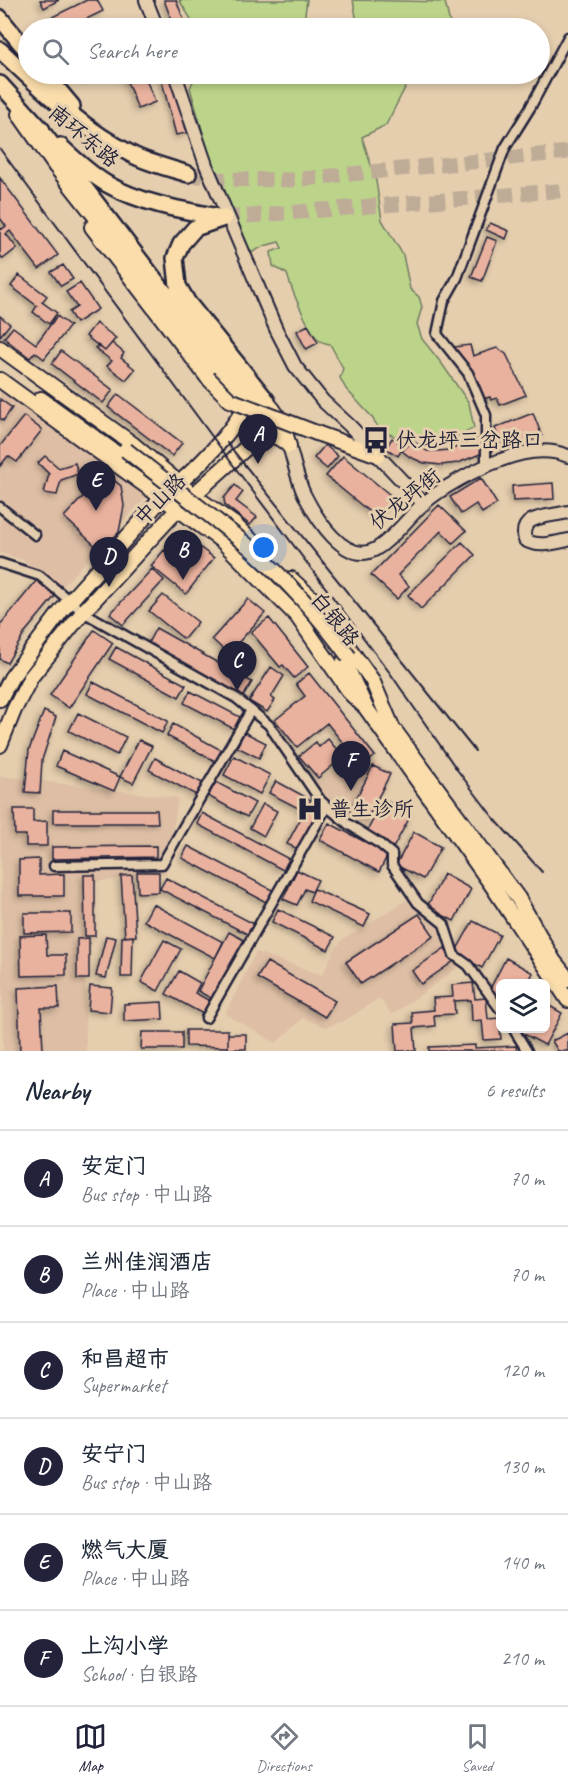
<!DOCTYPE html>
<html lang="en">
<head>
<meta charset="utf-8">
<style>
  body { margin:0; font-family:Caveat,"LXGW WenKai TC",sans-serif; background:#f6f6f7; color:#1f2937 }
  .controls { position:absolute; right:18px; bottom:18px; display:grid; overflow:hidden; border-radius:9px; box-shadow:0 3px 9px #0003 }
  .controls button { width:54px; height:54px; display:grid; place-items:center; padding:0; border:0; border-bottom:2px solid #e0e1e3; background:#fff; color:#1f2937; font:30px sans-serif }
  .you { position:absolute; left:264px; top:548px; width:21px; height:21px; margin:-15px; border:4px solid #fff; border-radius:50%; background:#1a73e8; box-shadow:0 0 0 9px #1a73e833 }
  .badge { display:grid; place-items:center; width:39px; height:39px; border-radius:50%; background:#22223b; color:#fff; font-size:20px; font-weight:700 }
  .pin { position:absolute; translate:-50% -50px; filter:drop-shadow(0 2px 3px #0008) }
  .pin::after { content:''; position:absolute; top:32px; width:21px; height:18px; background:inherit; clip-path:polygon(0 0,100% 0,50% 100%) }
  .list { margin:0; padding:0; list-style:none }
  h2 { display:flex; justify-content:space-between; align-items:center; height:78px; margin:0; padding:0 24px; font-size:26px }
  h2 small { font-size:20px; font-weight:400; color:#747a83 }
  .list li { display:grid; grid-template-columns:39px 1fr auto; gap:18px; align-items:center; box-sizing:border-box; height:96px; padding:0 24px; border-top:2px solid #e0e1e3 }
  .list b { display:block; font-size:22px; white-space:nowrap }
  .list p { margin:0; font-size:20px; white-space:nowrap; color:#747a83 }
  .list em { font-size:20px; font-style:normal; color:#747a83 }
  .icon { flex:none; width:33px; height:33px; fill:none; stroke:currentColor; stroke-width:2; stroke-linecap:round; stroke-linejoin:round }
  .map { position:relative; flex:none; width:568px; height:1051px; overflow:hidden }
  .search { position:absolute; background:#fff; box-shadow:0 3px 9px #0003; left:18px; right:18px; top:18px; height:66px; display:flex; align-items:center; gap:15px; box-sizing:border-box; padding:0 21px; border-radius:33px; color:#747a83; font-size:22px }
  .sheet { height:654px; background:#fff }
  nav { display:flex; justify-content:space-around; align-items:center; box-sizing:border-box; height:84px; border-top:2px solid #e0e1e3; background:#fff; font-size:16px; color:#747a83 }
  nav a { display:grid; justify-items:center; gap:3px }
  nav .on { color:#22223b }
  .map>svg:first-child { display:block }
</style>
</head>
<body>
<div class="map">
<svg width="568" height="1051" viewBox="0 0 568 1051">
  <defs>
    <filter id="shadow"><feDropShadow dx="-2.5" dy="2.5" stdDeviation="3" flood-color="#0004"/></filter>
  </defs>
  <rect width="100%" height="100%" fill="#e5ceae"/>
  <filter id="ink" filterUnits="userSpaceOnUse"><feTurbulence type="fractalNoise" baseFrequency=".0167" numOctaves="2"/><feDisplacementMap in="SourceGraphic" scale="12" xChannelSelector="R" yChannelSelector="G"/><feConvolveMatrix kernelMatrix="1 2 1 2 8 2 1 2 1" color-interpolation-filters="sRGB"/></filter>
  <g filter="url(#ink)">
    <path fill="#debfa5" d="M0,388L147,496L59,590L24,560L0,553Z
      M348,759L356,772L375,762L392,773L365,828L327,800L310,779L320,781Z
      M0,776L178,798L166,874L84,883L86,1051H3Z
      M407,900L437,922L444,946L460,966L392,1015L379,998L346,1020L326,1027L303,1018L276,1043L225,1014L256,952L322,975L334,951L342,940Z"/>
    <path fill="#bcd48a" stroke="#6f7b62" stroke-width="1.5" d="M179,0H307L303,28H187L191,19Z
      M353,0L445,2L451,28H358Z
      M75,74H97L99,76L81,85Z
      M196,74H415L409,80L386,125L362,137L376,181L382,220L403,255L410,289L419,297L422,307L417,324L422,339L442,364L469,403L474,428L447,441H439L426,437L405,441L380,430L371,416L346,389L340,378L343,368L330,344C327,343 323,343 320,341C309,333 291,288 287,274L273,266L271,252L282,248L279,242L264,246L249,254L214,171L190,88Z"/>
    <path fill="#e9b29e" stroke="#22223b" stroke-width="1.5" filter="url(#shadow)" d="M40,0H59L44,8Z
      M87,0H97L103,11L68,28H50L46,20Z
      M164,0H176L184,20L173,24Z
      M124,74H144L155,102L138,109Z
      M160,74H171L187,133L176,135Z
      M0,178L58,255L39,269L10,231L6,234L17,248L3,259L0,255V228L2,229L6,226L0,218Z
      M490,223L509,231L506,239L486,230Z
      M487,237L497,241L482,281L471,277Z
      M63,265L73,279L61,286L51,272Z
      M19,275L47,296L42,302L57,313L49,324L33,312L37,306L11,286Z
      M80,283L98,309L76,323L69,312L77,307L66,292Z
      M0,316L10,324L0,336Z
      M57,316L70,326L44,359L35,352L30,358L4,338L13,327L36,344Z
      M96,323L116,338L105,351L86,336Z
      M308,325L318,343L306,349L297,331Z
      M112,343L124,353L121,358L135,369L126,380L107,366L112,361L95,348L98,345L105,351Z
      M470,345L473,356L497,348L506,354L526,395L500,405L497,398L491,400L490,397L483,399L454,347Z
      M61,351L113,390L103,403L52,364Z
      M118,394L182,443L172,456L108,407Z
      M0,399L12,408L3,421L0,418Z
      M533,413L542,436L503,451L495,428Z
      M24,416L42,430L17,462L8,456L0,466V446Z
      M392,438L404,446L398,456L386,448Z
      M479,439L485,452L458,463L441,465L424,463L410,457L402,451L413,441L427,451H437L450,450Z
      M325,445L338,456L327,469L314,458Z
      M45,456L59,468L75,463L78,474L61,480L57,495L44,493L49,474L38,463Z
      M343,456L395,499L378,519L326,476Z
      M105,473L121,486L124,506L119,532L101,551L64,517Z
      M481,478L497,504L482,513L476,504L461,514L450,497Z
      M553,483L554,499L513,501L512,486Z
      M235,485L243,492L236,501L257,517L250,525L225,505L224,498Z
      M439,505L466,531L453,543L441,531L398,575L409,586L397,599L371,575Z
      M462,542L475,555L421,609L408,595Z
      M198,546L214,558L186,594L151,566L164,550L178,561L188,558Z
      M152,569L164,580L123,625L110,614Z
      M37,580L55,596L26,631L7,663L0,659V625Z
      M163,595L198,622L184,639L149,611Z
      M248,599L265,613L228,654L212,639Z
      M269,618L308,667L294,678L283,665L280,667L251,632Z
      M156,628L252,682L243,697L148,643Z
      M94,630L113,643L69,708L50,695Z
      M116,647L186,685L179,697L109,659Z
      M271,667L284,676L271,697L275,700L267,712L249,701Z
      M309,673L375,756L362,767L327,723L297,747L275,720L305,696L296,684Z
      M93,682L168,721L162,733L87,694Z
      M190,691L240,717L234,729L184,703Z
      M44,711L56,717L42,760L40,793L25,792L29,750Z
      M78,713L126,737L117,755L69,731Z
      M173,724L223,751L217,762L167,736Z
      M244,732L266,743L259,758L237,747Z
      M328,739L343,757L318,778L299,756L316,742L319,747Z
      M139,740L152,746L133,783L120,777Z
      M62,751L120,777L114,791L56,766Z
      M234,756L270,775L260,794L224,775Z
      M155,758L204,784L198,796L149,770Z
      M373,766L390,774L367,819L350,811Z
      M276,781L311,800L304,811L269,793Z
      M216,782L255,803L247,817L208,796Z
      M384,800L411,815L393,848L366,833Z
      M263,804L277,811L264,836L250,828Z
      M308,805L320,812L300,850L287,844Z
      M14,809H33V822L47,821V846H26V835H15Z
      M53,810H157L158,823H53Z
      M202,813L289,859L283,870L197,824Z
      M329,823L388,854L379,872L320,840Z
      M414,832L441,847L423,879L396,865Z
      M156,846V857L52,859V847Z
      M188,846L274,891L268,903L182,858Z
      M39,859V875L64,874V896H19V860Z
      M297,870L318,880L312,892L305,889L297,905L283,899Z
      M137,872H159V892L138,893Z
      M444,874L471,889L454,921L427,907Z
      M84,875H95V936H85Z
      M132,875L136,936L125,937L121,876Z
      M166,878L254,924L249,935L160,889Z
      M314,889L370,914L364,927L309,901Z
      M153,904L223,942L215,958L144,921Z
      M278,909L335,937L328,950L272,922Z
      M24,913H71V932L24,933Z
      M419,914L434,936L361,984L346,962Z
      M473,921L500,935L482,968L455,953Z
      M229,932L244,940L212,999L198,991Z
      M46,935L47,955H66V975L21,976L20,936Z
      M106,936L116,938L106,978L96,976Z
      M133,936L132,977H121L122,937Z
      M89,938V979H77V939Z
      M164,940L181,949L158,991L141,982Z
      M445,948L454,961L421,984L412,971Z
      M506,958L533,973L527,984H500V997L489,991Z
      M267,962L335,1001L325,1017L257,978Z
      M179,971L200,983L195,993L210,1001L203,1014L166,994Z
      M473,983L475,999L486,998L488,1019L499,1018L501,1039L484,1040L482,1020L472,1021L471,1000L454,1001L455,1014L434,1015L435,1026L414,1028L416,1051H397L395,1024L413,1023L412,1012L434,1010L433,998L453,997L452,985Z
      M58,986L59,1008H41L43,1051H20L18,988Z
      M90,986L112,988L110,1012L88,1010Z
      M162,1002L163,1019L124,1021V1004Z
      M546,1004L562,1013L545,1045L518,1031L519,1028H546Z
      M186,1030H228V1047L186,1046Z
      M142,1032H182V1049H141Z
      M568,1033V1051H558L552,1041Z
      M228,1034H246V1049H228Z
      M475,1045V1048L516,1046L517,1051H429V1047Z"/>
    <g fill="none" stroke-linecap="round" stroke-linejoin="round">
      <path stroke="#beac97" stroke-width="15" stroke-dasharray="15 8" stroke-linecap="butt" d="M188,174L216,179L292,180L568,152
        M224,218L568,190"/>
      <defs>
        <path id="minor" d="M486,465V415L468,373L437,334L444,301L457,278L505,148L530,108L568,37
          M0,507L35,535
          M0,563L40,576L83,612L236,698L269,725L320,800L331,810L348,824L380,844L392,854V865L418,903L444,924L454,955L468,965L500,1009
          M54,866L162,864L251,710
          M206,1018L327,806
          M513,1028L527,1051"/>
        <path id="secondary" d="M146,0L157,28
          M175,74L206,165L276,329L295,366L323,401L350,426L424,504
          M289,446C294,461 297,479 304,494C315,516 345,567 376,549C394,538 407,519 422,505C441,488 478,468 501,460C522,452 546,447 568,456
          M568,512C550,517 518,514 525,540C539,548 554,543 568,540"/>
        <path id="primary" d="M19,114L56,167L237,396L247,404
          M92,227L208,378
          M0,348L134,445L193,495L234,524L258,547
          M0,380L222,541L297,616L351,694L366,708
          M41,399L120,456
          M319,434L378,455
          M291,579L316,602L372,680L393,729
          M344,661L366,708L491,884L568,1000
          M0,699L11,678L62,610L163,497C192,473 238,430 251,393L255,392C275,406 283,423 289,446
          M389,723L518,898L553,960L568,979
          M0,745L14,710L31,677L83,612L179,508L256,439C270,434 278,435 289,446"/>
        <path id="trunk" d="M0,18L28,52
          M0,50C41,88 80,128 131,154C148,163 169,168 188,174
          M45,74L72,106
          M0,84L42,130
          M36,124L171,301L233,374L243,389L247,404
          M60,146C74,159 91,175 107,184C142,204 186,211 224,218
          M224,218L195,228L181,244L175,258L178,286L188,303L267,401"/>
      </defs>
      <use href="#minor" stroke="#22223b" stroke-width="13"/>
      <use href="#secondary" stroke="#22223b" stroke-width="16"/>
      <use href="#primary" stroke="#22223b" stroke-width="18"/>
      <use href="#trunk" stroke="#22223b" stroke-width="20"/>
      <use href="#minor" stroke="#e5ceae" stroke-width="8"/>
      <use href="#secondary" stroke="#e5ceae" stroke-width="12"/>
      <use href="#primary" stroke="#faddab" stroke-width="14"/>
      <use href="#trunk" stroke="#faddab" stroke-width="15"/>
      <path stroke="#22223b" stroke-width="2" d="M0,149L242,477L390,673L458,771L493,817L542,872
        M227,443L475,751"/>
      <defs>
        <path id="primary-bridge" d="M208,378L230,400L319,434
          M126,450C166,482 208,513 248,546C286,579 320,617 349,657"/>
      </defs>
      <use href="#primary-bridge" stroke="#22223b" stroke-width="18" stroke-linecap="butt"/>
      <use href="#primary-bridge" stroke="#faddab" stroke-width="14"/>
    </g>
  </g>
  <defs>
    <symbol id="bus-bare" viewBox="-9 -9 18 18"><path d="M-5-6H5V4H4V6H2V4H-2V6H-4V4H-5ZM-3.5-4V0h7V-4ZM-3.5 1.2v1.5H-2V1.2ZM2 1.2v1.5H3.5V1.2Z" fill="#22223b" stroke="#e5ceae" stroke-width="2.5" paint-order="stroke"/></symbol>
    <symbol id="hospital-bare" viewBox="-9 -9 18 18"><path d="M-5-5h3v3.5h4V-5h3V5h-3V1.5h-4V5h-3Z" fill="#22223b" stroke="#e5ceae" stroke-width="2.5" paint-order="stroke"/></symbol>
  </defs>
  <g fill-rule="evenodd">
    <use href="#bus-bare" x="357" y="421" width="38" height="38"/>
    <use href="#hospital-bare" x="291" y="790" width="38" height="38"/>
  </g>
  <g text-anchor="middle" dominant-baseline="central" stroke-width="6" stroke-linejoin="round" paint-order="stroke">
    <g font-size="21" fill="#22223b" stroke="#e5ceae">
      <text transform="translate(84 136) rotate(40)">南环东路</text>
      <text transform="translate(160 499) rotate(-45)">中山路</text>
      <text transform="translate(405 499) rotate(-39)">伏龙坪街</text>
      <text transform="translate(335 619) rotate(51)">白银路</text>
    </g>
    <g font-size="21" fill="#22223b" stroke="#e5ceae" text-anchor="start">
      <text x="396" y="440">伏龙坪三岔路口</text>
      <text x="330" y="809">普生诊所</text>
    </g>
  </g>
</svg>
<div class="controls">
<button><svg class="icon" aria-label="layers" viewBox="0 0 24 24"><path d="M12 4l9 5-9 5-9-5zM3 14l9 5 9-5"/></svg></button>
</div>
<div class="you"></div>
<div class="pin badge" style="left:258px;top:464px">A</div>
<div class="pin badge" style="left:183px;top:580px">B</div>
<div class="pin badge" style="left:237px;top:691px">C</div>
<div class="pin badge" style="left:109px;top:587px">D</div>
<div class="pin badge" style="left:96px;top:511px">E</div>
<div class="pin badge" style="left:351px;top:791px">F</div>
<div class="search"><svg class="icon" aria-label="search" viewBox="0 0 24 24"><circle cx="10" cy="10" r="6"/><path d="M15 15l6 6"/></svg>Search here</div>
</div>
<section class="sheet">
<h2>Nearby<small>6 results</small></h2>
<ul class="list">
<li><span class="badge">A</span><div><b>安定门</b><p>Bus stop · 中山路</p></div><em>70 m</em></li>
<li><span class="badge">B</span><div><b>兰州佳润酒店</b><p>Place · 中山路</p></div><em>70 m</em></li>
<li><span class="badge">C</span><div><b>和昌超市</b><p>Supermarket</p></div><em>120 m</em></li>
<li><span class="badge">D</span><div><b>安宁门</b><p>Bus stop · 中山路</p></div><em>130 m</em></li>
<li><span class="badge">E</span><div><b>燃气大厦</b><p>Place · 中山路</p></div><em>140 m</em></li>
<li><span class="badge">F</span><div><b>上沟小学</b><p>School · 白银路</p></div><em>210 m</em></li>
</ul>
</section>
<nav>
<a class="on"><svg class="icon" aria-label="map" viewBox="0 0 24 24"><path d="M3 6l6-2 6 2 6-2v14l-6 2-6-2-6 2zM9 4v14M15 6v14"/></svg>Map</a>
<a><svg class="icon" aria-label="directions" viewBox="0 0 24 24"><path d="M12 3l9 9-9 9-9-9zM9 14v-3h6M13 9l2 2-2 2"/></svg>Directions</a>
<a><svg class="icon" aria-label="saved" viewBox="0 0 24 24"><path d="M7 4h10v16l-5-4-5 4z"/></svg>Saved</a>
</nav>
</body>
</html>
